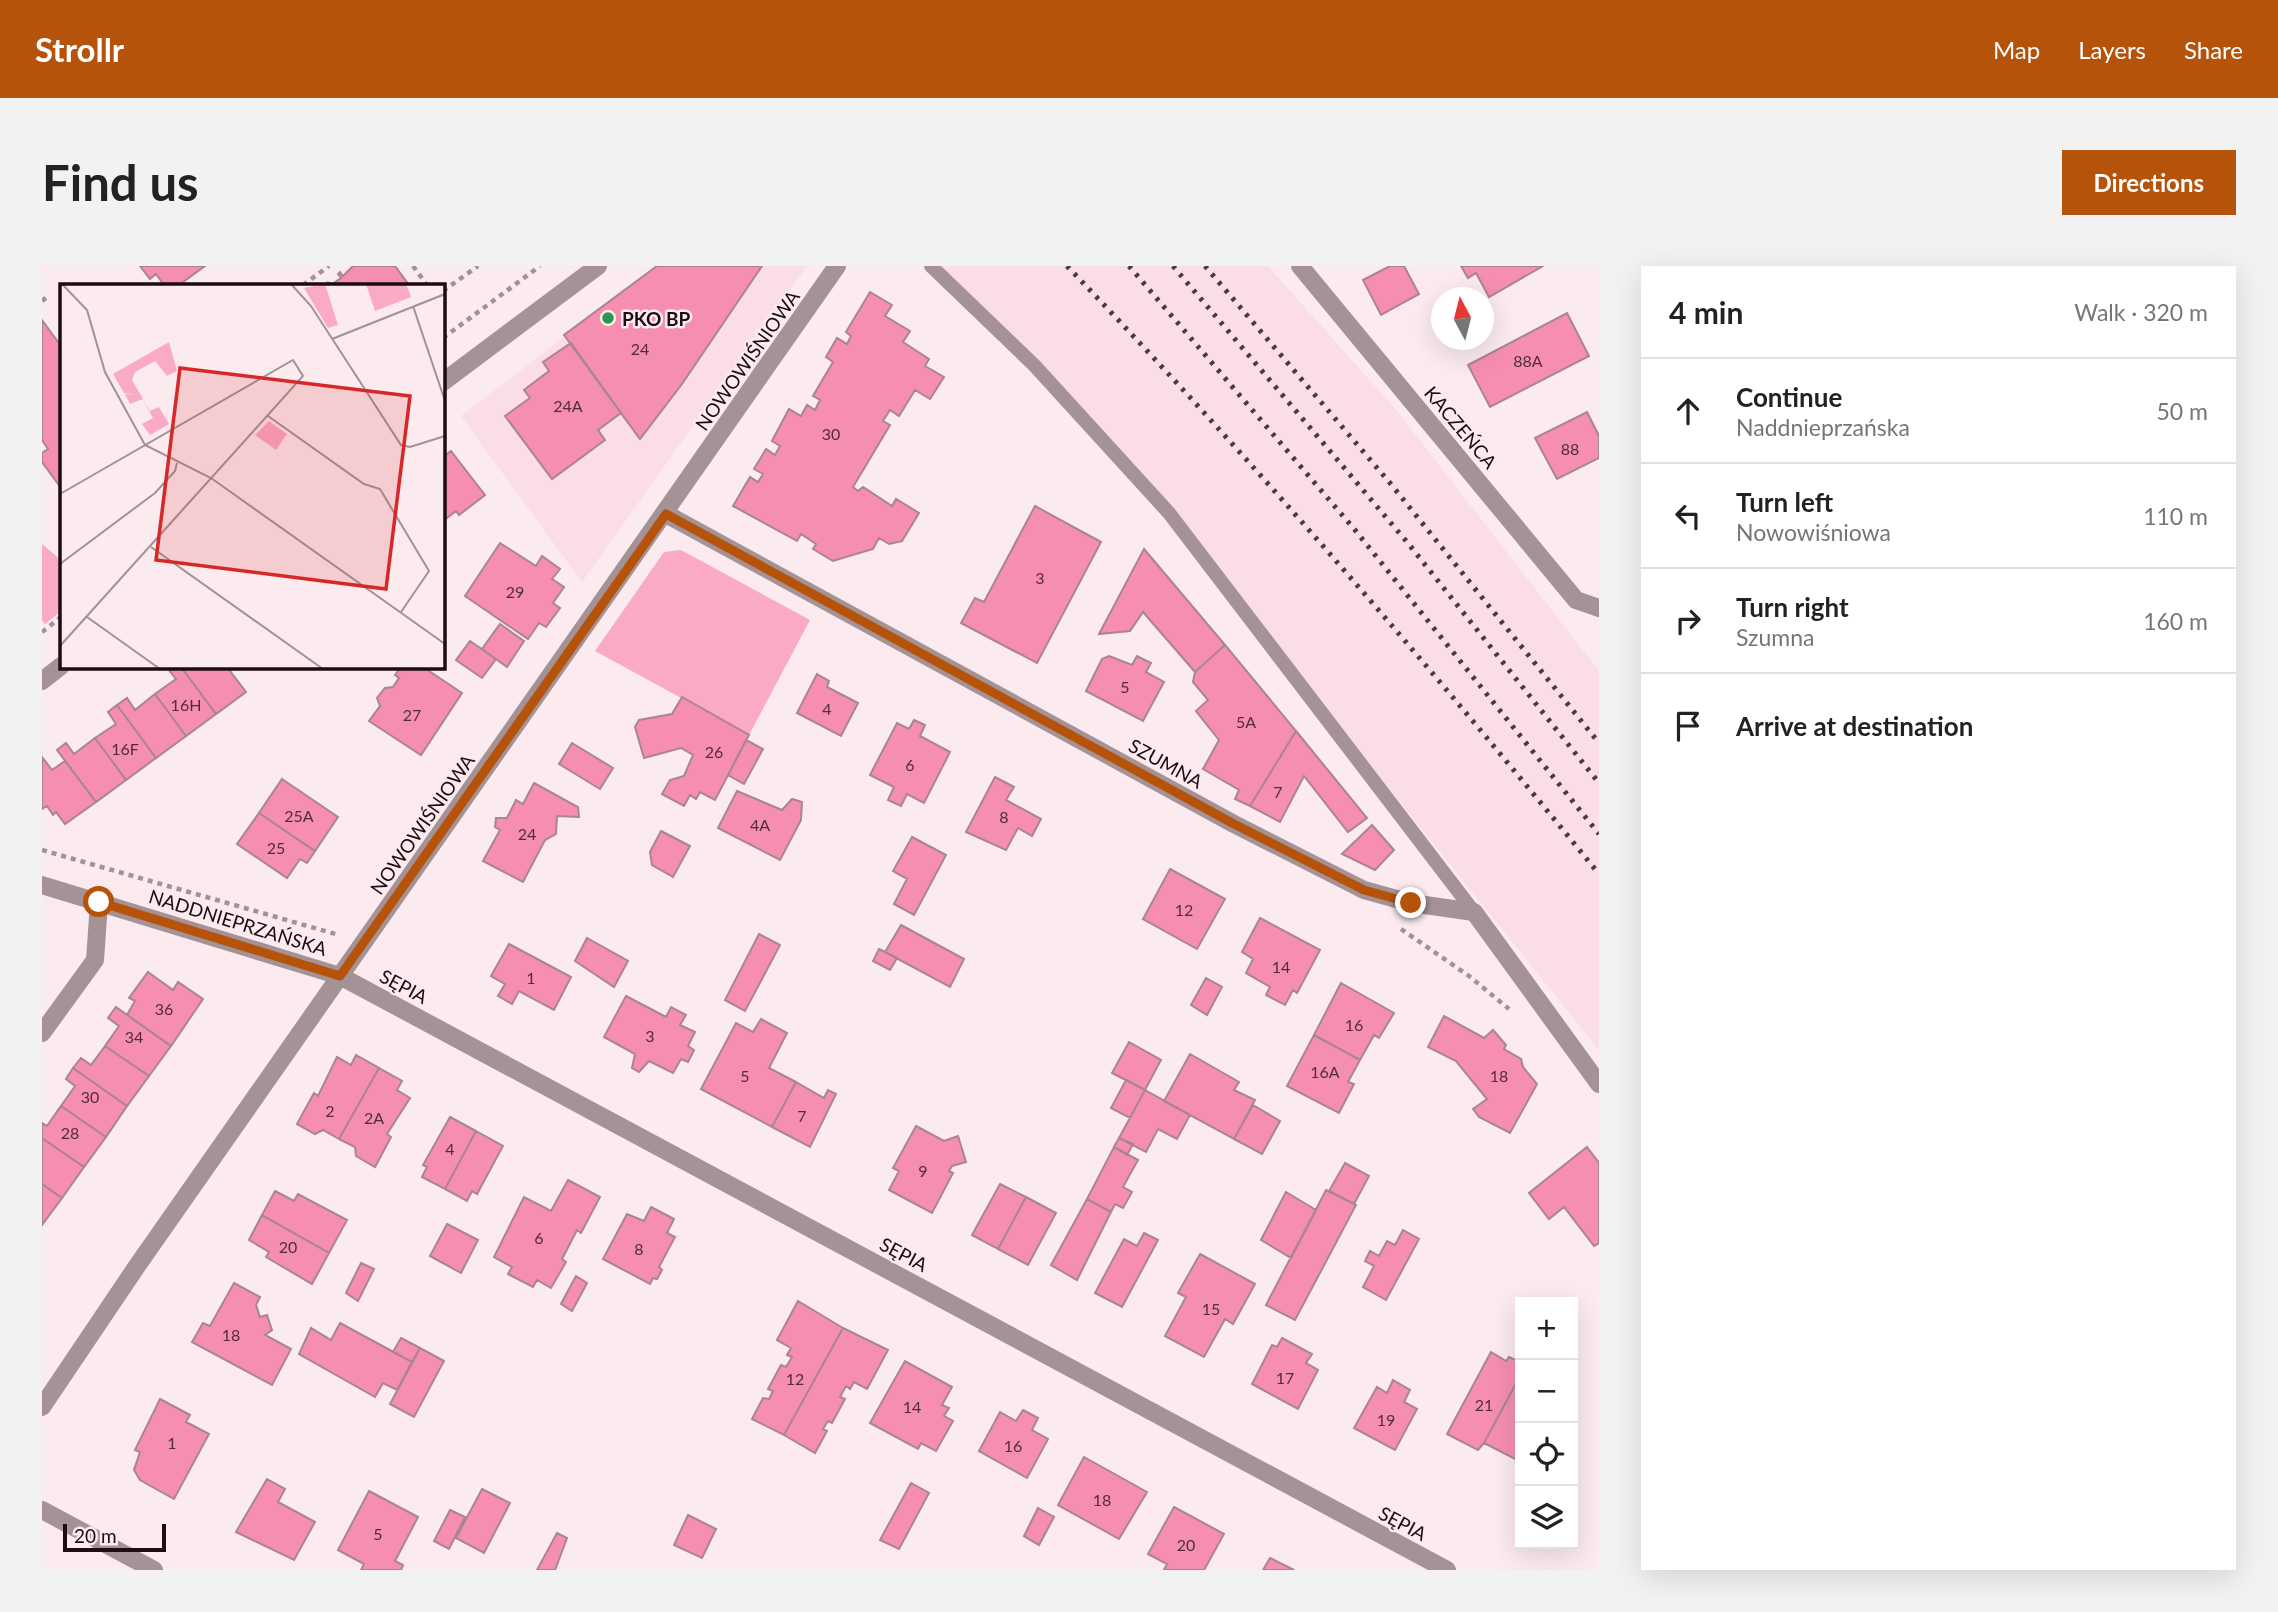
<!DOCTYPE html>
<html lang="en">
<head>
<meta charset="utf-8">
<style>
  body { margin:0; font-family:Lato,sans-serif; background:#f2f2f2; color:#222 }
  .controls { position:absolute; right:21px; bottom:21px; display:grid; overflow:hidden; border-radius:0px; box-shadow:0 7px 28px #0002 }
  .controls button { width:63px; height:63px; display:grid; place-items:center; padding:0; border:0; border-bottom:2px solid #e0e0e0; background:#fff; color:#222; font:35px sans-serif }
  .compass { position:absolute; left:1389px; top:21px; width:63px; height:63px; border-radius:50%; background:#fff; box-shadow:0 7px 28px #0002; rotate:353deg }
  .scale { position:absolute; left:21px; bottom:18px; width:103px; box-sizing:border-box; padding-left:7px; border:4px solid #1b0d11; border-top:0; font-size:19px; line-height:24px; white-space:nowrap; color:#1b0d11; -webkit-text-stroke:5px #fbeaee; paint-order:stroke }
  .stop { position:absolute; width:21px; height:21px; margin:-16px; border:5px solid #b45309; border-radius:50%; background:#fff }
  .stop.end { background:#b45309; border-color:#fff; box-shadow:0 2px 7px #0008 }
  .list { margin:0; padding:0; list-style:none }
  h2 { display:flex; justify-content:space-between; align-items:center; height:91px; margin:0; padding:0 28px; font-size:30px }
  h2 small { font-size:23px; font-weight:400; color:#767676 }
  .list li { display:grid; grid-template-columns:46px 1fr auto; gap:21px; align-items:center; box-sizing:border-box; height:105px; padding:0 28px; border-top:2px solid #e0e0e0 }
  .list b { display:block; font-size:26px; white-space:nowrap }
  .list p { margin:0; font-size:23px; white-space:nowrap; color:#767676 }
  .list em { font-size:23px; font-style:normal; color:#767676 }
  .icon { flex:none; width:38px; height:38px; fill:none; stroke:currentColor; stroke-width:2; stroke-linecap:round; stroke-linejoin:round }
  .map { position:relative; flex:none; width:1557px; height:1304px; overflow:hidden; border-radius:0px }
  header { display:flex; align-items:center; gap:42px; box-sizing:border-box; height:98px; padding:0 35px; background:#b45309; color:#fff }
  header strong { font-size:33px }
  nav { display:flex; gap:38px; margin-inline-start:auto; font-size:24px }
  .intro { display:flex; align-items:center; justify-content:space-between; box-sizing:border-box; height:168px; padding:0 42px }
  h1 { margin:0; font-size:49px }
  .button { padding:18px 32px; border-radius:0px; background:#b45309; color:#fff; font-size:24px; font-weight:700 }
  main { display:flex; gap:42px; padding:0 42px }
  aside { flex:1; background:#fff; border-radius:0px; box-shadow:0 7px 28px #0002 }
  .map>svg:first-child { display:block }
</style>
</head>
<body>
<header>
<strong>Strollr</strong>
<nav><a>Map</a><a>Layers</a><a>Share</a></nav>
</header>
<div class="intro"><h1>Find us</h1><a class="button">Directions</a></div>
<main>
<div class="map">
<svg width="1557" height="1304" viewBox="0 0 1557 1304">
  <rect width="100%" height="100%" fill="#fbeaee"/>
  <path fill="#fbdde5" d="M615,0H765L540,316L419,150Z
    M896,0H1226L1355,145L1557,405V784L1175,308Z"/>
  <path fill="#faaac2" d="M0,278L19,294V345L3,358L0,354Z
    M639,284L768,354L707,469L553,385L622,286Z"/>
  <path fill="#f58eaf" stroke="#aa858f" stroke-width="2" d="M98,0H163L137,19H122L114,8L108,13Z
    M311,0H353L367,19H288L285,16L290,18L299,12L296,8L298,6L301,10Z
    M615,0H720L640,118L598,173L522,69Z
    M1348,0H1362L1377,28L1339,49L1321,14Z
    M1419,0H1501L1447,31L1434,7L1426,12Z
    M828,26L850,39L843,50L868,65L861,76L887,93L883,100L902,111L888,133L873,124L857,150L848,144L841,155L848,159L811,221L816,225L821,221L850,240L854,233L877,247L860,275L847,278L837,272L831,283L791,295L771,283L774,278L759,268L755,275L691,240L708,211L716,216L721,208L712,203L724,183L733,189L738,180L730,175L747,143L759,150L765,139L773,144L778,134L771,130L791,96L784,91L795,72L805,78L809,70L804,66Z
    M1525,47L1547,90L1448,141L1426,99Z
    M0,54L19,80V222L0,196V187L6,183L0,174Z
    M529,77L579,147L556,164L563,174L510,213L463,150L488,132L482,124L507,105L501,96Z
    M1545,146L1557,170V192L1515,213L1493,172Z
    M409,185L443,229L417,249L414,245L401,255V191Z
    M993,240L1059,276L995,397L919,357L933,332L942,336Z
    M458,277L494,300L500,290L518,303L510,313L522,321L511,337L518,342L504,361L497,357L486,373L423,330Z
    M1102,283L1183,379L1153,406L1101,346L1088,365L1057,368Z
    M458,358L482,375L465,401L440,383Z
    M428,375L454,393L440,412L414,394Z
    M1183,379L1254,465L1208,540L1193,533L1197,524L1161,503L1177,474L1154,445L1166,434L1151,416L1153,406Z
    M1067,390L1090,399L1095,390L1109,397L1104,406L1122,416L1101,455L1044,425L1060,393Z
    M129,401H139L174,448L144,470L113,428L134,413L126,403Z
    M139,401H185L204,426L174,448Z
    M359,401H381L420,427L379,489L327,455L338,440L335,432L343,422L351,421L357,412L353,409Z
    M775,408L787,415L785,421L816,437L799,470L755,447Z
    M113,428L144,470L114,492L75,439L85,432L93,444Z
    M640,431L707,469L673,534L658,526L654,533L648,529L642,540L620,528L628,514L642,510L651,489L639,482L602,492L593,461L597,454L630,448Z
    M75,439L114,492L84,514L53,472L74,458L66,446Z
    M872,454L883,459L878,470L908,486L882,537L865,528L859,540L846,534L852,521L828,509L855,457L867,463Z
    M1254,465L1325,552L1306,566L1262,510L1238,556L1208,540Z
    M53,472L84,514L54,536L15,484L24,477L32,488Z
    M704,474L721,483L702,518L686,509Z
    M530,477L571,502L558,523L517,498Z
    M0,491L10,504L23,495L54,536L23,558L14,546L11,549L5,540L0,543Z
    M953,511L972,521L964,534L999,553L990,570L976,562L964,584L924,566Z
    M240,513L296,551L273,585L217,547Z
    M492,517L536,541L537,551L515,550L514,568L503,574L481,616L441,595L458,564L453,561L454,552H465L474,534L481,538Z
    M695,525L740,544L750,533L760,536L759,554L738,594L676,562Z
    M217,547L273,585L265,597L258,593L245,612L195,578Z
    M1330,559L1352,584L1333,604L1300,588Z
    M619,565L648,580L631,611L610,599L608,586Z
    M870,571L904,589L872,649L852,638L865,613L851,605Z
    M1128,603L1183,633L1155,683L1101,653Z
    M1218,652L1278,684L1255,727L1251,724L1243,739L1224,729L1228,721L1204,707L1211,693L1200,686Z
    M859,659L922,693L908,721L843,686Z
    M717,668L738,679L703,745L683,734Z
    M545,672L586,695L572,721L533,695Z
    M467,678L529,711L512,744L477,725L470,738L456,730L463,718L449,710Z
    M837,683L855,692L848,704L831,695Z
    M106,706L131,724L136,716L161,733L129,780L85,749L93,735L87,732Z
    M1164,712L1180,721L1165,749L1149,739Z
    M1299,717L1352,747L1337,772L1332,769L1318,794L1272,769Z
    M584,730L624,751L629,741L644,749L638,759L653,766L646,780L652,784L646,796L639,793L631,807L607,795L597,806L590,802L593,788L562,771Z
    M74,741L129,780L107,810L63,780L77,760L66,752Z
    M1402,750L1442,772L1451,764L1464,779L1462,783L1479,793L1481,801L1495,818L1468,867L1437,851L1431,843L1445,833L1414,795L1386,781Z
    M719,753L745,767L727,802L754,816L730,861L659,823L694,757L711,766Z
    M1272,769L1318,794L1306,816L1312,818L1297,847L1245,820Z
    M1087,776L1119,794L1103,824L1070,807Z
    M63,780L107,810L85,840L31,802L39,792L49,799Z
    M1148,788L1197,816L1192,824L1213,834L1192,873L1122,835Z
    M314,789L337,802L297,873L281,864L273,868L255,858L272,827L276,830L295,791L309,799Z
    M31,802L85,840L64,871L19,840L33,820L24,813Z
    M337,802L360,815L355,824L368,832L345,868L349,871L333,901L314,890L313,881L297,873Z
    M1084,814L1103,824L1088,852L1069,842Z
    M754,816L782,832L786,824L794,828L768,881L730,861Z
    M1103,824L1148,849L1135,873L1116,863L1104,886L1077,872Z
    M1211,839L1238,855L1220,888L1192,873Z
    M19,840L64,871L42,901L0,872V857L5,860Z
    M408,851L434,865L403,923L380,911L385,901L381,899Z
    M874,860L902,875L916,870L924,896L910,900L907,905L911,907L890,947L847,924L857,905L851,902Z
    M434,865L461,880L435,928L430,925L425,935L403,923Z
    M0,872L42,901L20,932L0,918Z
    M1077,872L1091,878L1085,889L1072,881Z
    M1072,881L1096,894L1081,921L1090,926L1081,942L1073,938L1069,946L1045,933Z
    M1545,881L1557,897V977L1552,980L1522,941L1507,953L1487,927Z
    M1303,897L1327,910L1312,938L1287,925Z
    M526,914L558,931L539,967L535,964L520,993L524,996L509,1022L495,1014L491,1021L466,1008L470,1001L452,991L482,931L509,945Z
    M0,918L20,932L0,959Z
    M958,918L984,931L956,983L930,969Z
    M1284,924L1314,939L1253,1054L1224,1039Z
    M233,925L252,935L256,928L305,954L287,987L220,949Z
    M1244,926L1274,944L1249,992L1219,974Z
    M984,931L1014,947L986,999L956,983Z
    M1045,933L1069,946L1035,1014L1009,999Z
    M609,941L632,953L625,967L633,971L617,1001L620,1004L615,1013L611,1012L608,1018L561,993L585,948L602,955Z
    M220,949L287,987L270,1018L224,991L227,986L207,974Z
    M405,958L436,974L419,1007L388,990Z
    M1361,964L1377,973L1344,1034L1321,1021L1332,1000L1323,995L1328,985L1337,990L1345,975L1353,979Z
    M1102,967L1116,974L1080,1041L1053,1027L1082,973L1095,980Z
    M1158,988L1213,1018L1191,1058L1183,1053L1162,1091L1123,1070L1144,1031L1136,1027Z
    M319,997L332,1003L316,1035L304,1027Z
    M534,1010L545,1017L530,1045L519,1038Z
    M192,1017L218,1031L214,1039L218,1051L225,1049L230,1064L223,1069L249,1083L230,1119L150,1076L161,1057L168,1060Z
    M756,1035L801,1062L742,1169L710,1153L721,1132L727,1133L731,1125L726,1123L739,1099L744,1101L750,1091L745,1089L749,1082L735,1074Z
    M298,1057L370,1096L355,1124L341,1117L333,1131L257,1088L269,1062L289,1074Z
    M801,1062L846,1084L825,1123L812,1116L808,1123L804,1120L798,1131L803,1133L790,1157L786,1155L781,1163L785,1165L773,1187L742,1169Z
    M359,1072L378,1082L370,1096L351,1086Z
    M1240,1072L1270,1088L1264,1097L1276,1104L1256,1143L1210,1118L1230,1079L1235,1081Z
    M378,1082L402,1095L372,1151L348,1138Z
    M1449,1086L1464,1095L1467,1091L1478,1096V1110L1442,1177L1436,1184L1405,1168Z
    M863,1095L910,1121L900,1139L907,1142L902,1150L911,1155L894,1185L879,1177L876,1183L828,1157Z
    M1478,1110V1182L1473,1193L1442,1177Z
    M1351,1114L1368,1124L1362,1136L1375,1143L1353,1184L1312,1162L1335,1121L1345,1127Z
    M118,1133L148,1149L144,1156L167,1168L132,1233L98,1214L92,1204L98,1186L93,1184Z
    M981,1144L996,1152L990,1164L1006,1173L985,1212L937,1185L958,1146L974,1155Z
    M1042,1191L1105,1226L1077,1273L1016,1239Z
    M225,1213L243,1223L236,1236L273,1256L252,1294L194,1266Z
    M869,1217L887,1227L857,1283L838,1274Z
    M440,1223L468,1237L442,1287L414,1272Z
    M327,1225L376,1251L353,1295L361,1299L359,1304H319L322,1298L296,1284Z
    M1132,1241L1182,1268L1162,1304H1122L1125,1298L1106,1288Z
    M996,1242L1012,1251L997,1279L982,1270Z
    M408,1244L423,1251L407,1283L392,1275Z
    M646,1249L674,1263L660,1292L632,1279Z
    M515,1267L525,1272L513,1304H495Z
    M1228,1292L1252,1304H1221Z"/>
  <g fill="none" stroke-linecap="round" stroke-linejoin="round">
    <path stroke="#a29296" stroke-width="4.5" stroke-dasharray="5 5" stroke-linecap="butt" d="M371,0L385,19
      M261,19L287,0
      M401,25L436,0
      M0,35L5,31
      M401,72L498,0
      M0,366L19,351
      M0,584L297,669
      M1359,663L1427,710L1467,743"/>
    <path stroke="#a49297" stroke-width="14" d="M889,0L992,99L1127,247L1432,646"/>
    <path stroke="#a49297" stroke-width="18" d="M1258,0L1534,334L1557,342
      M401,116L556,0
      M624,248L1192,558L1322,624L1369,637L1432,646L1557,818
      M0,415L19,400
      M0,619L298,710L1405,1304
      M0,767L53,694L57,637
      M0,1141L95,1000L795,0
      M0,1244L112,1304"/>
    <path stroke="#483a3e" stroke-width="5" stroke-dasharray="3.5 7" stroke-linecap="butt" d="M1025,0C1211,194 1387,399 1557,608
      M1087,0L1313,264L1557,568
      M1131,0L1365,276L1557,517
      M1163,0L1348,217L1557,477"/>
  </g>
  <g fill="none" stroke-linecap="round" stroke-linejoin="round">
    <path stroke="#b45309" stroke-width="9" d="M57,636L298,710L624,248L1192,558L1322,624L1369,637"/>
  </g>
  <circle fill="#2b964e" stroke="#fbeaee" stroke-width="2.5" cx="566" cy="52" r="7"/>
  <g text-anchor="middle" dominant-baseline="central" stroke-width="5" stroke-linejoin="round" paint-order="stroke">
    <g font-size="16" fill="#522d38">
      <text x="598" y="82">24</text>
      <text x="1486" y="94">88A</text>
      <text x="526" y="139">24A</text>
      <text x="789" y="167">30</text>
      <text x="1528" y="182">88</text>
      <text x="998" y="311">3</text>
      <text x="473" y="325">29</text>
      <text x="1083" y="420">5</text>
      <text x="144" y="438">16H</text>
      <text x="785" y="442">4</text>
      <text x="370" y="448">27</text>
      <text x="1204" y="455">5A</text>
      <text x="83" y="482">16F</text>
      <text x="672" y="485">26</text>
      <text x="868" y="498">6</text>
      <text x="1236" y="525">7</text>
      <text x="257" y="549">25A</text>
      <text x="962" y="550">8</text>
      <text x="718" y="558">4A</text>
      <text x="485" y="567">24</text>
      <text x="234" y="581">25</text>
      <text x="1142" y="643">12</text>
      <text x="1239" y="700">14</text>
      <text x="489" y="711">1</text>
      <text x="122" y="742">36</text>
      <text x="1312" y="758">16</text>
      <text x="608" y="769">3</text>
      <text x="92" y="770">34</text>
      <text x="1283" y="805">16A</text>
      <text x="703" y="809">5</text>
      <text x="1457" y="809">18</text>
      <text x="48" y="830">30</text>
      <text x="288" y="844">2</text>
      <text x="760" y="849">7</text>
      <text x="332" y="851">2A</text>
      <text x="28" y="866">28</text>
      <text x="408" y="882">4</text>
      <text x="881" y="904">9</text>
      <text x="497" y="971">6</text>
      <text x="246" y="980">20</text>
      <text x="597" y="982">8</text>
      <text x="1169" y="1042">15</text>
      <text x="189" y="1068">18</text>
      <text x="1243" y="1111">17</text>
      <text x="753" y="1112">12</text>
      <text x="1442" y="1138">21</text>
      <text x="870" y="1140">14</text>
      <text x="1344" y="1153">19</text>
      <text x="130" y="1176">1</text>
      <text x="971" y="1179">16</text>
      <text x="1060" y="1233">18</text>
      <text x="336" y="1267">5</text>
      <text x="1144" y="1278">20</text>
    </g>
    <g font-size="19" font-weight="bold" fill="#1b0d11" stroke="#fbeaee" text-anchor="start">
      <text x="580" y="52">PKO BP</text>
    </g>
    <g font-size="19" fill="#1b0d11" stroke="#fbeaee">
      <text transform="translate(705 94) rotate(-55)">NOWOWIŚNIOWA</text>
      <text transform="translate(1419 161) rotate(50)">KACZEŃCA</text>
      <text transform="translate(1124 497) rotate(29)">SZUMNA</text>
      <text transform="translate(380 558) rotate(-55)">NOWOWIŚNIOWA</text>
      <text transform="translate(196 656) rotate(17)">NADDNIEPRZAŃSKA</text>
      <text transform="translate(362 720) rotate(28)">SĘPIA</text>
      <text transform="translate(862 988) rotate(28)">SĘPIA</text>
      <text transform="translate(1361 1257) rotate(28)">SĘPIA</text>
    </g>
  </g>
  <g transform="translate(18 18)">
    <rect width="385" height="385" fill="#fbeaee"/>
    <path d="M265,0L278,41L268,44L244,4ZM306,0H346L351,13L315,27ZM109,58L117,87L107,92L95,77L75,88L72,96L83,115L70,120L65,110L77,111L64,109L53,90ZM84,118L90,127L99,123L109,140L90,151L82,140L93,134ZM209,137L227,150L216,166L195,151Z" fill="#faaac2"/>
    <path fill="none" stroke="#a19296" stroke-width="2" d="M2,0L27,26L45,88L85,161L151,194L385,360M231,0L251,22L341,161L350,163L385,152M353,22L385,117M272,55L385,10M208,132L304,200L320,205L369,287L341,328M0,210L233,76L243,92L0,362M91,263L263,385M0,280L95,209L115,187L117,179M27,333L100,385"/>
    <path fill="#d62828" fill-opacity="0.15" stroke="#d62828" stroke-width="3.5" d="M120,84L350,112L326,305L96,276Z"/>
    <rect width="385" height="385" fill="none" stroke="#1b0d11" stroke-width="3.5"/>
  </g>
</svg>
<div class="controls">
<button>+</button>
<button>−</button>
<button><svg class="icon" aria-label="locate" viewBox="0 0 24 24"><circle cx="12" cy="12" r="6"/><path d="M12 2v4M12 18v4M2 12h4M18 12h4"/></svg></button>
<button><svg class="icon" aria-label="layers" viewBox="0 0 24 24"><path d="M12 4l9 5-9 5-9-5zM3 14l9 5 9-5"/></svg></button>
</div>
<svg class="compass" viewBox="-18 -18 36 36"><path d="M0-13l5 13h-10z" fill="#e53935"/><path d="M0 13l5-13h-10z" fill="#767676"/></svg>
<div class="scale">20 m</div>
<div class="stop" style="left:57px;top:636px"></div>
<div class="stop end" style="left:1369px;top:637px"></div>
</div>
<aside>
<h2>4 min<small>Walk · 320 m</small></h2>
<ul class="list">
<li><svg class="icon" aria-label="ahead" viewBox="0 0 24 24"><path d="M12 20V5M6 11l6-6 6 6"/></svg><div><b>Continue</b><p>Naddnieprzańska</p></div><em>50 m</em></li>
<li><svg class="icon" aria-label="left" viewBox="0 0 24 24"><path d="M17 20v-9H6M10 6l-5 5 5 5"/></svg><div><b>Turn left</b><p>Nowowiśniowa</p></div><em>110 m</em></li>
<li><svg class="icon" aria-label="right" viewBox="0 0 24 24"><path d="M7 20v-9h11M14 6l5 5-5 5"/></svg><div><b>Turn right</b><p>Szumna</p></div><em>160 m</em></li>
<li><svg class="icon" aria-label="arrive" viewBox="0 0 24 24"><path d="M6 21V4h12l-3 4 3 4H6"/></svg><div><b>Arrive at destination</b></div></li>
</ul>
</aside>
</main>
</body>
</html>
